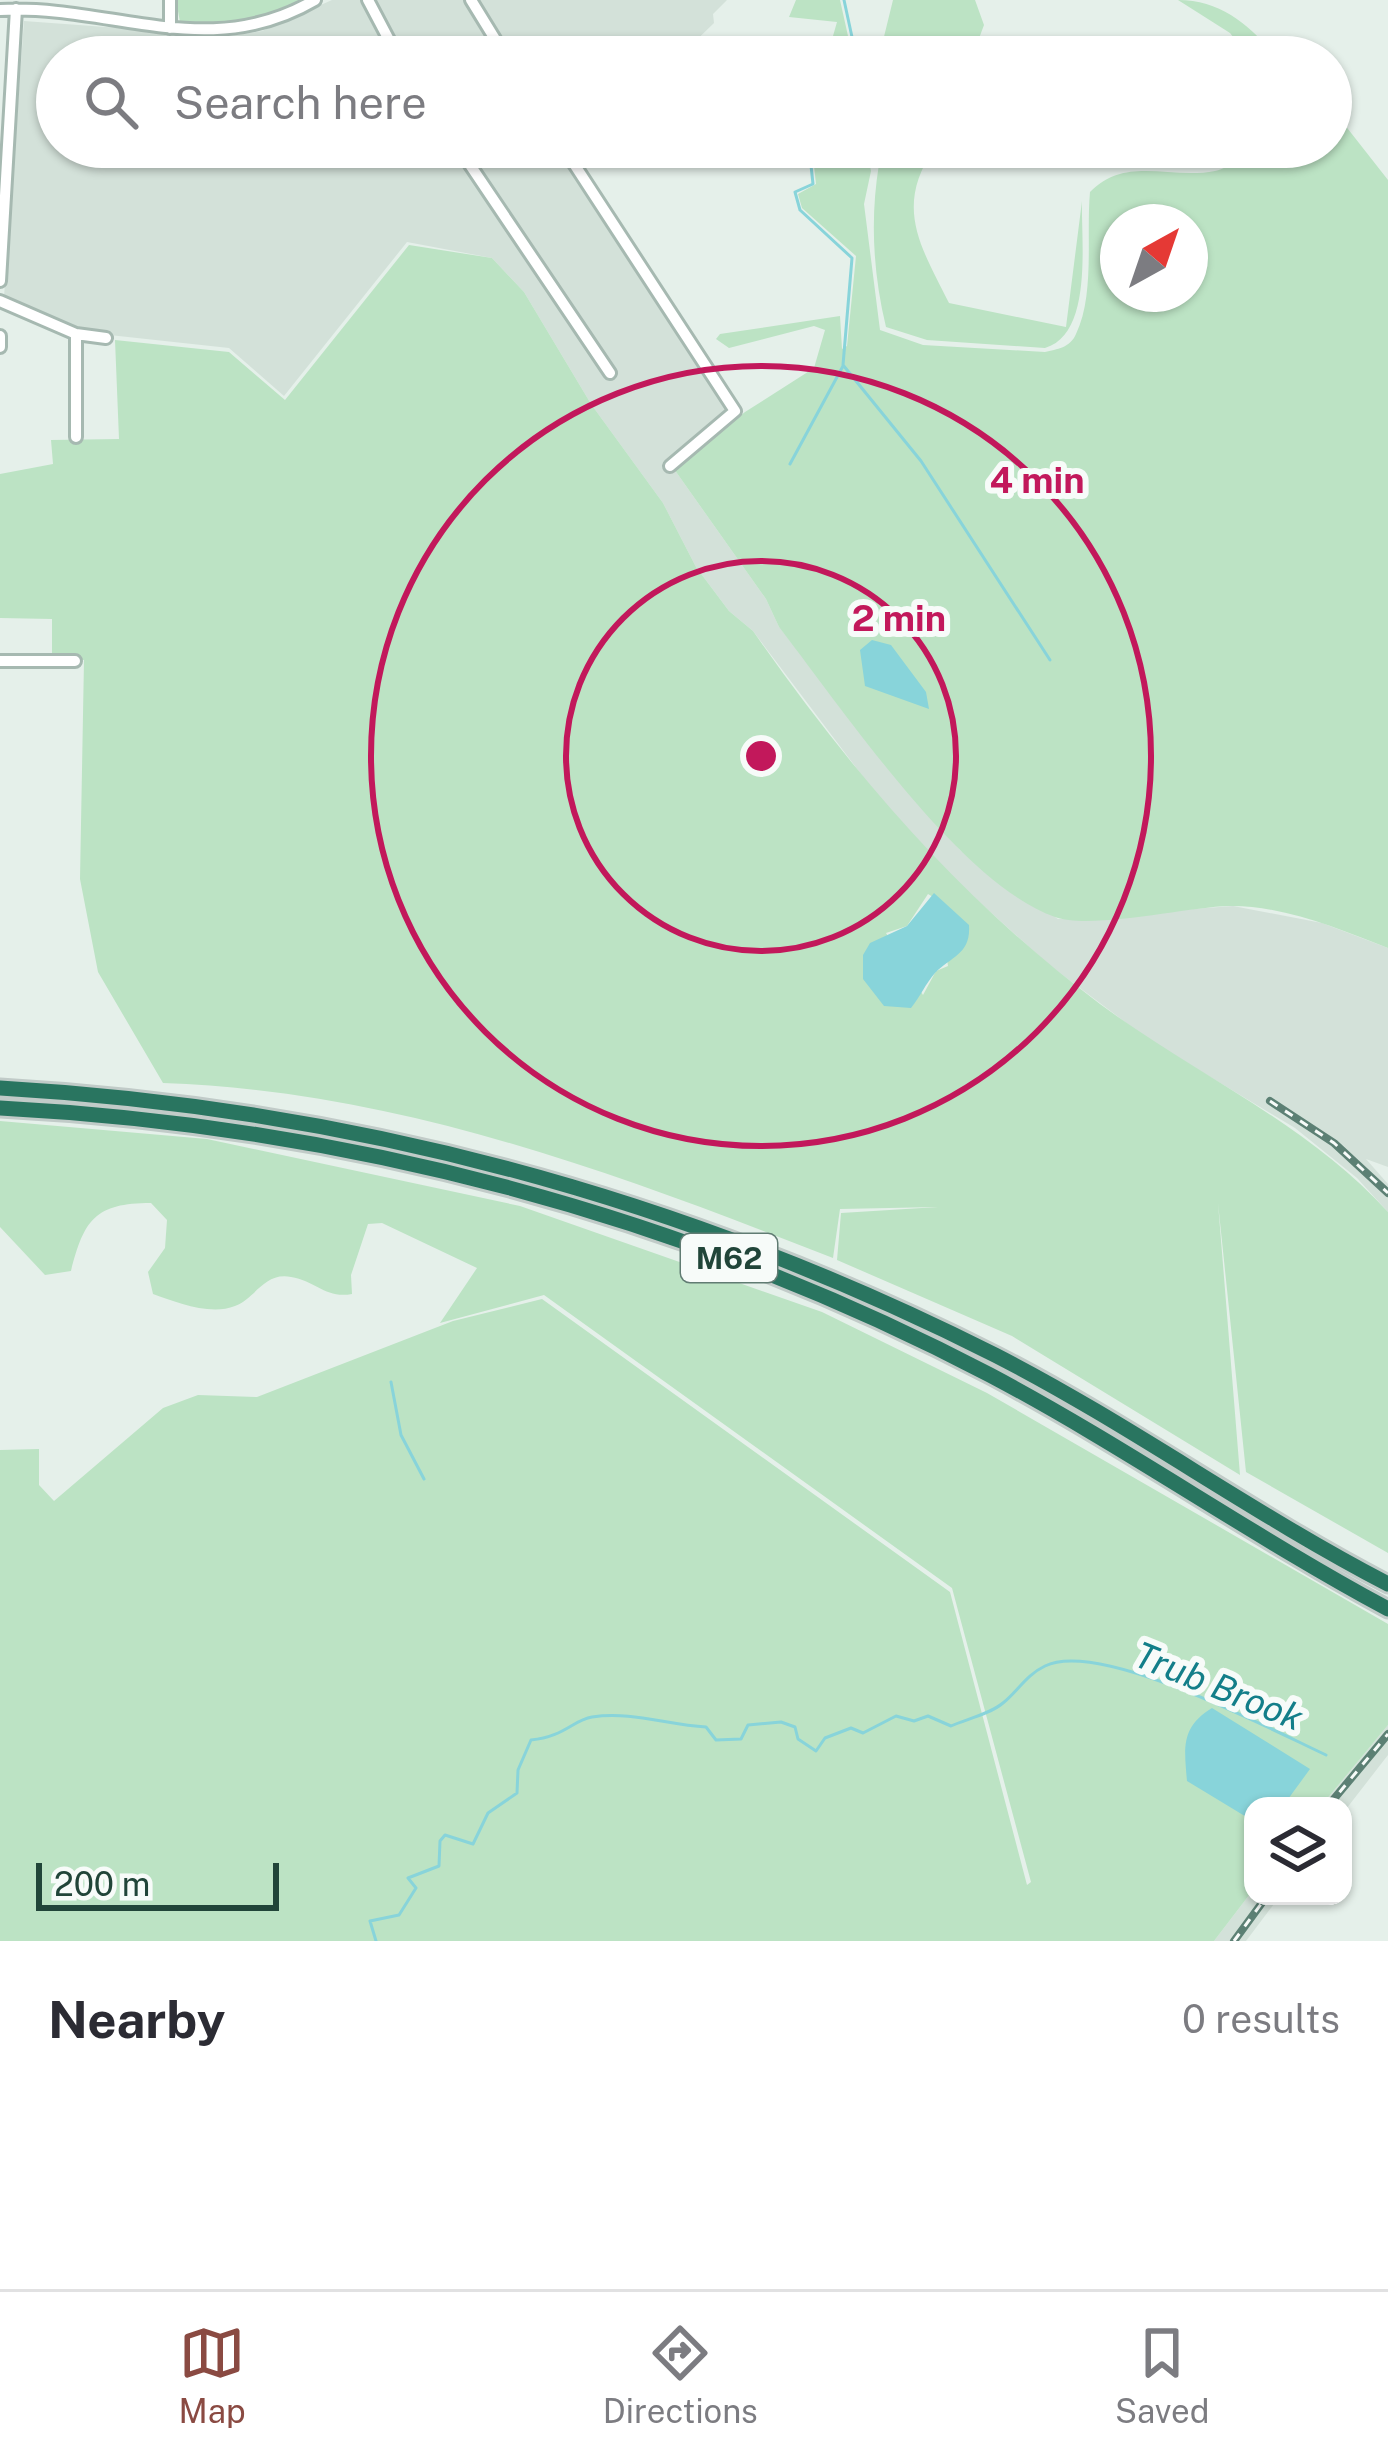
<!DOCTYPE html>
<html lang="en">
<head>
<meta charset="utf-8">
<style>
  body { margin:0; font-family:"Public Sans",sans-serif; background:#f2f2f3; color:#2b2b33 }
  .controls { position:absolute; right:36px; bottom:36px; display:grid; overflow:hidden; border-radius:24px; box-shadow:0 3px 9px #0004 }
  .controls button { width:108px; height:108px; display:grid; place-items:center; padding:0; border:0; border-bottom:3px solid #e1e1e2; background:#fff; color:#2b2b33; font:60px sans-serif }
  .compass { position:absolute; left:1100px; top:204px; width:108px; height:108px; border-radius:50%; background:#fff; box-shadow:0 3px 9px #0004; rotate:40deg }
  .scale { position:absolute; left:36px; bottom:30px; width:243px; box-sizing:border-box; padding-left:12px; border:6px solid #214539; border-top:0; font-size:33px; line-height:42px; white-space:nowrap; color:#214539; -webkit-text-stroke:9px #f7fbf9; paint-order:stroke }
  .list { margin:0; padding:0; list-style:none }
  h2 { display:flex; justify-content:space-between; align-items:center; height:156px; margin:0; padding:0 48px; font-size:51px }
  h2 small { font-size:39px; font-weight:400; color:#7c7c81 }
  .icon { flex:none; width:66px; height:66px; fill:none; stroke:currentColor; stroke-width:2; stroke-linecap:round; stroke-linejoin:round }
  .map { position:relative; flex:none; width:1388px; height:1941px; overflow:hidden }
  .search { position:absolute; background:#fff; box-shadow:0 3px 9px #0004; left:36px; right:36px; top:36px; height:132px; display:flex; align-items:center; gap:30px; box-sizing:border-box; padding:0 42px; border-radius:66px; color:#7c7c81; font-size:45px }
  .sheet { height:348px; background:#fff }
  nav { display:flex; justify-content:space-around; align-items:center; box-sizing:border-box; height:168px; border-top:3px solid #e1e1e2; background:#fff; font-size:33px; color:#7c7c81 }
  nav a { display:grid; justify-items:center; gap:6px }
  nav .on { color:#8a4a42 }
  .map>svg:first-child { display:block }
</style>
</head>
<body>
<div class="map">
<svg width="1388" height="1941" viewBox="0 0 1388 1941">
  <rect width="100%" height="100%" fill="#e5f0ea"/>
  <path fill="#d3e1d9" d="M332,0H727L713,14L714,23L679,57H57V147H585L567,164L728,408L730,414L665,468L674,469L766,599L779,627L960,850L1058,919L1233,906L1322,923L1388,948V1167L1366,1159L1388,1184V1212L1357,1178L1295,1128L1149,1040L1048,964L955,880L876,794L753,631L729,611L696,567L663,503L591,404L524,292L492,258L407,242L284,396L229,348L91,333L4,297L24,21L228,36L262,31Z
    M1388,1725V1755L1343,1813V1806H1321Z
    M1253,1890V1896H1280L1246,1941H1214Z"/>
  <path fill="#bce3c4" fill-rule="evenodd" d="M176,0H303C265,20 222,34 180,22Z
    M796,0H840L848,36L840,57H827L837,22L789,17Z
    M893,0H975L984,25L972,57H879Z
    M1178,0C1221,0 1250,25 1276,57H1249L1230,33Z
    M1337,115L1388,180V948C1339,929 1282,905 1229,906C1187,907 1091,930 1055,917C960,884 842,708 779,627L766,599L674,469L745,412L814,368L825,330L814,326L729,348L716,339L720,334L840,316L842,349L847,346L856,256L802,208L798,194L816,184L812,147H866L871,171L864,204L880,330L923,345L1045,352C1057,349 1070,348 1076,334C1095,295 1086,235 1090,192C1126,155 1170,180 1215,171C1232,168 1240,152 1255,147C1275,140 1310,147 1331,147V118ZM1118,222H1190V294H1118Z
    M920,147H935C894,207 920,245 949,303L1066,327L1082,201C1081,242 1093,334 1045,348L927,340L886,327C873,273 870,219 879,164L890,166Z
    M409,245L492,258L524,292L591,404L663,503L696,567L729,611L753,631C851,772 962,901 1100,1004C1196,1075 1307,1123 1388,1212V1553L1246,1472L1218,1203L1240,1475L1012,1336L837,1260L841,1213L938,1207L840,1209L833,1258C616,1173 398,1091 163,1083L98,972L80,879L84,660L52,658V619L0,618V474L53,464L51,440L119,439L115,340L229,352L285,400ZM928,894L938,900L948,966L936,971L923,995L886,933L907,926Z
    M0,1121L207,1139L520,1206L822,1312L987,1393L1388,1624V1725L1321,1806H1253V1890L1214,1941H0V1450L39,1449V1485L54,1501L163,1408L198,1395L257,1397L453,1321L542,1299L950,1592L1027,1885L1031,1882L952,1588L544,1295L440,1323L477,1268L382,1223L368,1224L351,1275L352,1294C326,1299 316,1281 291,1277C264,1272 256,1298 235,1306C210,1316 176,1302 153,1294L148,1272L165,1248L167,1220L151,1203C95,1203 84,1220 71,1271L45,1275L0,1227Z"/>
  <path fill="#88d4da" d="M872,640L891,645L926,692L929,709L865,686L860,650Z
    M934,893L969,925C971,954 952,956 935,973C926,983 920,997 911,1008L884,1006L863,979V955L870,943L907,926Z
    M1212,1708L1310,1769L1283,1806H1253V1821L1187,1781C1184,1747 1181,1727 1212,1708Z"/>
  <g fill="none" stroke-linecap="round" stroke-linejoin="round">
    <path stroke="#88d4da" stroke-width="3" d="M844,0L852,37L845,57
      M809,147L813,184L795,192L800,210L852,258L843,365L921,461L1050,660
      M790,464L843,366
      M391,1382L401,1435L424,1479
      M376,1941L370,1921L399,1915L416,1888L408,1878L439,1866L440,1841L445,1835L473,1844L488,1813L517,1793L518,1770L531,1740C564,1737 573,1720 592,1717C632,1711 667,1725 706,1727L716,1740L741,1739L748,1725L781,1722L795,1727L798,1739L816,1751L825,1738L851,1728L863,1733L896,1716L914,1721L928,1716L951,1726C967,1719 990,1714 1003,1703C1018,1691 1026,1675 1045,1666C1100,1639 1270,1729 1326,1755"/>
    <defs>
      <path id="minor" d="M368,0L398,57
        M471,0L506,57
        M0,10C111,4 208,63 315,0
        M170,28V0
        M458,147L610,373
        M563,147L735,411L670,466
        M0,281L16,9
        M0,301L76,334L106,338
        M0,336V347
        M76,437V334
        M0,661H75"/>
      <path id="highway" d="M0,1088C349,1108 682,1197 995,1355C1130,1424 1253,1514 1388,1584
        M0,1108C345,1126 683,1214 990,1375C1126,1447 1252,1536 1388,1609"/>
    </defs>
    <use href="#minor" stroke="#a6b9b1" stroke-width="16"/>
    <use href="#highway" stroke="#c1cbc8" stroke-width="21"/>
    <use href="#minor" stroke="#fff" stroke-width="10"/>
    <use href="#highway" stroke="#297560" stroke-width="15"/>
    <defs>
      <path id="rail" d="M1270,1101L1334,1143L1388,1193
        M1328,1806L1388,1734
        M1234,1941L1267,1896"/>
    </defs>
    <use href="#rail" stroke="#5c8074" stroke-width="8"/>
    <use href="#rail" stroke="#f7fbf9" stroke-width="3" stroke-dasharray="9" stroke-linecap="butt"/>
  </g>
  <g fill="none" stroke="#c2185b" stroke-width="6">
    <circle cx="761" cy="756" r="195"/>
    <circle cx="761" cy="756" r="390"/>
  </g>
  <g text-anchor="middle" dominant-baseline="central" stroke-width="12" stroke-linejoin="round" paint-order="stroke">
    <rect fill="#f7fbf9" stroke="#617c73" stroke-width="3" x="681" y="1234" width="96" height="48" rx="9"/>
    <g font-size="30" font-weight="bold" fill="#214539">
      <text x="729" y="1258">M62</text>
    </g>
    <g font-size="36" font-style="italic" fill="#137e89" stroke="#f7fbf9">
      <text transform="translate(1219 1686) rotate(22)">Trub Brook</text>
    </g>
  </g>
  <circle cx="761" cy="756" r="18" fill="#c2185b" stroke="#f7fbf9" stroke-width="6"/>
  <g font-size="36" text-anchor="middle" font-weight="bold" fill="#c2185b" stroke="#f7fbf9" stroke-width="12" stroke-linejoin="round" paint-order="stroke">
    <text x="1037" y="493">4 min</text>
    <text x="899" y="631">2 min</text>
  </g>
</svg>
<div class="controls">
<button><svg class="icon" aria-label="layers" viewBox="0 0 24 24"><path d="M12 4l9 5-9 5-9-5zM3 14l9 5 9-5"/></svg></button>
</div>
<svg class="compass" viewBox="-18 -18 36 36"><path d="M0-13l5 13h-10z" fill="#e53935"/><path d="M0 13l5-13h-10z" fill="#7c7c81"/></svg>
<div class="scale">200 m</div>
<div class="search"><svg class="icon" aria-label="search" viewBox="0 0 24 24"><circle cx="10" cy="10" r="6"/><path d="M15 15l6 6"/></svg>Search here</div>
</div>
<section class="sheet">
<h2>Nearby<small>0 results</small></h2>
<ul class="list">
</ul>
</section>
<nav>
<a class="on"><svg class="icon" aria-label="map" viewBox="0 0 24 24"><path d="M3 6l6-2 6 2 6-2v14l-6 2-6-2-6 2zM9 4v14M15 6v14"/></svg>Map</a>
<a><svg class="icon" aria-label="directions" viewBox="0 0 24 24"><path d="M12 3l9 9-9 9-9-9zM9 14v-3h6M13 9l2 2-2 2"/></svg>Directions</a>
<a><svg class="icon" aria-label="saved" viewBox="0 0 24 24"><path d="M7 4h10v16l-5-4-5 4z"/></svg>Saved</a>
</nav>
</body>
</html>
